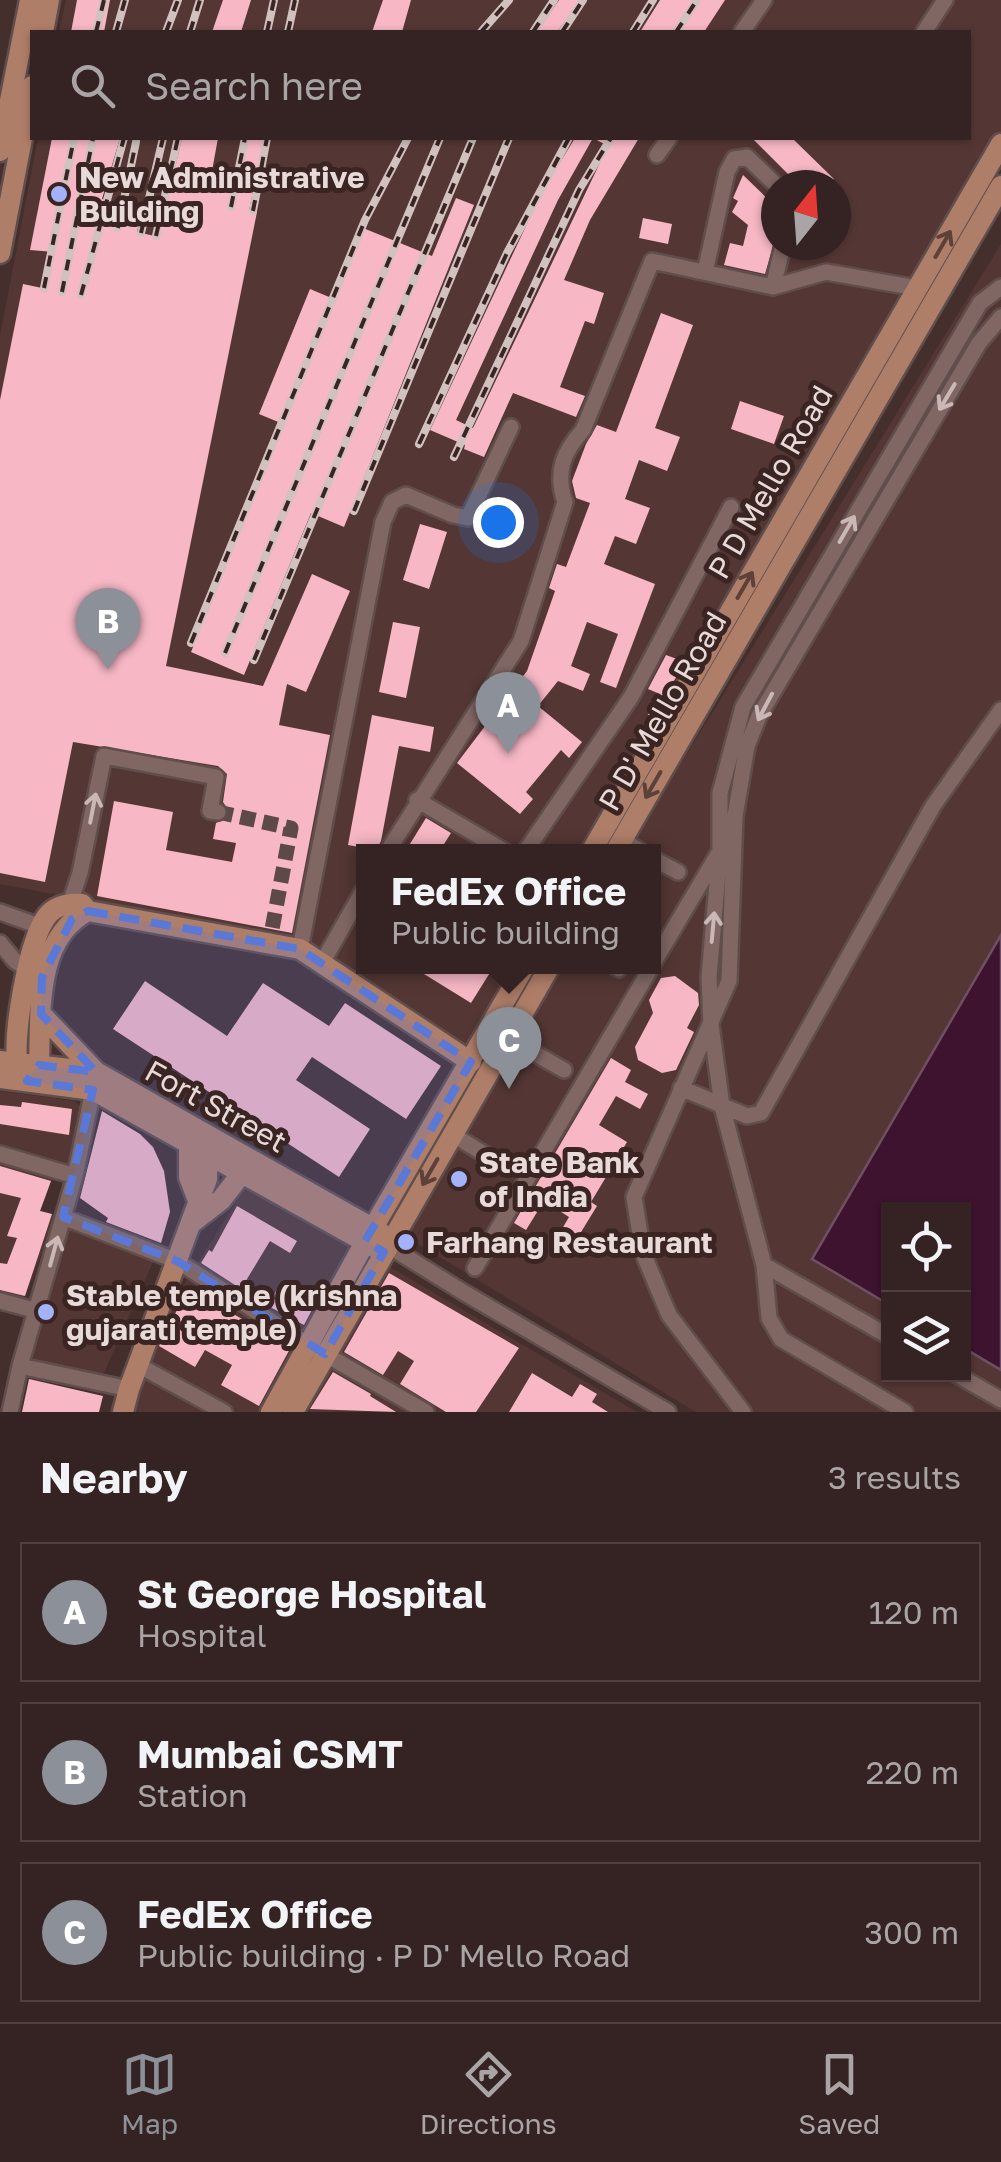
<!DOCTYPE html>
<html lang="en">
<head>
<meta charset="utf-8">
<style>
  body { margin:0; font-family:"Golos Text",sans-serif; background:#3c2b2a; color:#f1f3f6 }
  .controls { position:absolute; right:30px; bottom:30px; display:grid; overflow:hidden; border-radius:0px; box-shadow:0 2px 8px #0004 }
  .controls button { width:90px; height:90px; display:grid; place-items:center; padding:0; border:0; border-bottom:2px solid #4e4040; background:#342322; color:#f1f3f6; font:50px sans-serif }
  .compass { position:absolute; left:761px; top:170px; width:90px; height:90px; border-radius:50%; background:#342322; box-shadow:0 2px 8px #0004; rotate:17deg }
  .you { position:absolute; left:498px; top:522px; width:35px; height:35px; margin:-25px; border:8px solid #fff; border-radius:50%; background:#1a73e8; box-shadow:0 0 0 15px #1a73e833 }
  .badge { display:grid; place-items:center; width:65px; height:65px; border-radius:50%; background:#8c9099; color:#fff; font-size:32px; font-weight:700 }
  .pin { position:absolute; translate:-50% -82px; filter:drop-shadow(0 2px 5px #0008) }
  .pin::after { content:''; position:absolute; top:52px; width:35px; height:30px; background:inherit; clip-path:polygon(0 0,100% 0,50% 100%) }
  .popup { position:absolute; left:356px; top:844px; width:305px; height:130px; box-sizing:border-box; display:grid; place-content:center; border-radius:0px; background:#342322; filter:drop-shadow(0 2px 8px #0005); font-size:32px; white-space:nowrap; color:#a9a4a5 }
  .popup b { font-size:38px; color:#f1f3f6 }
  .popup::after { content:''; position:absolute; left:50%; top:100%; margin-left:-20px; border:20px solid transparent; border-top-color:#342322 }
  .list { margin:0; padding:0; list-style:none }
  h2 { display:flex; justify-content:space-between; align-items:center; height:130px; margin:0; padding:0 40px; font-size:42px }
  h2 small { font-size:32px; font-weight:400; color:#a9a4a5 }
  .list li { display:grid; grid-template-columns:65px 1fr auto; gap:30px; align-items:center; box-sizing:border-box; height:140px; margin:0 20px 20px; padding:0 20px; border:2px solid #4e4040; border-radius:0px }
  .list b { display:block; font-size:38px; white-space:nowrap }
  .list p { margin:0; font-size:32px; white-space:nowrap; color:#a9a4a5 }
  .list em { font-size:32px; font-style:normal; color:#a9a4a5 }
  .icon { flex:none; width:55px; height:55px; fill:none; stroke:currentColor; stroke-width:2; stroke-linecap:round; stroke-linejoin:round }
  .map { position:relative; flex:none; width:1001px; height:1412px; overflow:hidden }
  .search { position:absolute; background:#342322; box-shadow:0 2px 8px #0004; left:30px; right:30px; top:30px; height:110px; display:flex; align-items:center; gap:25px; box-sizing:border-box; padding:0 35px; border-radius:0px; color:#a9a4a5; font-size:38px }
  .sheet { height:610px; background:#342322 }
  nav { display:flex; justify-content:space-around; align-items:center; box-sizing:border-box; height:140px; border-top:2px solid #4e4040; background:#342322; font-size:28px; color:#a9a4a5 }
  nav a { display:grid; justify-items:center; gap:5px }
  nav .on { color:#8c9099 }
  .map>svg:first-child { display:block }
</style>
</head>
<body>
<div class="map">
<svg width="1001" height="1412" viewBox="0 0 1001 1412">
  <rect width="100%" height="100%" fill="#452f2d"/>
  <path fill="#543734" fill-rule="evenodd" d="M66,0H1001V133L584,851L364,852V966L519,967L472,1051L305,942L0,884V336L38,138H968V32H59ZM776,185H836V245H776Z
    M1001,244V1412H696L405,1236L561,967L654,966V852L627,851ZM888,1210H964V1374H888Z
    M0,1091L74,1101L80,1106L67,1165L0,1146Z
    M0,1158L53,1177L41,1210L57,1216L23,1299L0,1294Z
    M252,1190L351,1242L350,1253L259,1412H131L167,1312L243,1191Z
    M68,1225L154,1260L99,1384L22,1362Z
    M390,1267L637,1412H299L381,1269Z"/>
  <path fill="#3e1330" stroke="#714f62" stroke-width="2.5" d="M1001,935V1370L964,1348V1210H888V1304L812,1259Z"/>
  <path fill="#f7b7c5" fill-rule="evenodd" d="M77,0H110L104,32H71Z
    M223,0H251L241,32H212Z
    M383,0H411L402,32H372Z
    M559,0H580L557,32H537Z
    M660,0H725L704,32H640Z
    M52,138H120L102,199L142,207L137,232L159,237L182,138H218L212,171L241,177L248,138H264L249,211L257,212L166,666L263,686L312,574L350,591L306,692L287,684L279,725L330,735L292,933L97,896L114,801L173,812L166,850L232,862L236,843L213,839L216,823L226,819L229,812L223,802L227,774L218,766L73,742L45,882L0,873V400L23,284L47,289L54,252L30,250Z
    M575,138H639L590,220L564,280L604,293L594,324L585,321L560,387L585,396L576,417L513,393L484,457L464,449L465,445L430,430L542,192ZM593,138L608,146L473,428L456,420L558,200Z
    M752,138H792L834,179L827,185H799Z
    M743,175L776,207V236L765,274L724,265L730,243L743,246L748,225L732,212L738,201L733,198Z
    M456,198L474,205L344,527L311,513L244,675L191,652L283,424L259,414L310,289L334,299L363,228L432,256Z
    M643,218L672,224L668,244L639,238Z
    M661,313L693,325L655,428L680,437L667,471L639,460L625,499L650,508L636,544L615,536L604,564L655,584L616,688L600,682L618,634L587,622L571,666L590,674L583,691L558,681L538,706L582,742L569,758L561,750L526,792L533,799L520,814L457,763L527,671L555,591L549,588L557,564L566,567L590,503L576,498L572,481L586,444L597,425L616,432Z
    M740,401L784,416L774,444L731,429Z
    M420,524L447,532L429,589L403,580Z
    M393,622L420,627L406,698L379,692Z
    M666,655L685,662L653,717L648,715L660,694L648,689Z
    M372,715L434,727L430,752L399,746L381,841L376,850L348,845Z
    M426,818L451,833L439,852H405Z
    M411,966H483L491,971L471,1003Z
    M675,976L698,993L699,1005L687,1028L694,1032L676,1070L662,1073L638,1060L635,1047L653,1013L649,1000L661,978Z
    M145,981L227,1036L263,983L329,1026L345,1003L441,1066L406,1119L312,1057L296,1080L370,1129L339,1177L113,1029Z
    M611,1058L631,1070L625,1082L648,1094L640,1109L616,1096L599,1125L627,1142L591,1202L597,1206L567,1255L552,1246L569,1217L544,1201L526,1230L514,1223Z
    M22,1102L72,1109L69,1135L0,1124V1105L21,1107Z
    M102,1111L140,1134L153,1147L164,1171L170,1212L161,1243L106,1222L108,1218L80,1198Z
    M0,1166L51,1181L40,1211L52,1214L25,1296L0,1290V1263L7,1264L17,1238L7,1236L21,1198L0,1193Z
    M237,1206L297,1241L290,1253L270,1241L241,1289L201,1263L209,1250L212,1252Z
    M389,1273L519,1348L476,1412H446L400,1384L414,1361L398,1351L383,1375L344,1352Z
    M188,1288L291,1347L259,1406L221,1385L232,1365L205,1350L195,1367L159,1346Z
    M277,1289L313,1308L304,1325L268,1306Z
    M333,1372L371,1394L370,1396L396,1412L310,1409Z
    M532,1373L572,1397L580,1384L597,1394L592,1402L608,1412H509Z
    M29,1379L103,1396L99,1412H22Z"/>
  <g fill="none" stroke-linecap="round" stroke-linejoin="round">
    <path stroke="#5d4947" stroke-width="15" stroke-dasharray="15 8" stroke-linecap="butt" d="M218,812L291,828L272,929"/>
    <defs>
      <path id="minor" d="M742,32L764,0
        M924,32L945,0
        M657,155L669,138
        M705,272L727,172L734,159L747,157L776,185
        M773,287L783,245
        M417,800L506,852
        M622,840L642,852
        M387,852L521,641L565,502C555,472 563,452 583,430L652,261L773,287L826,272L917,288
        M525,852L631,697L731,507
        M654,859L678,872
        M70,903L80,873L104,756L216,777L210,811L218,812
        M0,912L42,927
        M0,943L15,961L34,973
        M300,949L383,522L392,502L406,495L453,515L468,518L511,427
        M654,962L718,854
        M322,963L364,889
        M614,966L619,969
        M508,1038L564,1070
        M681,1088L747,1116L761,1113L933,806L1001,710
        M452,1134L505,1167
        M0,1154L75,1176
        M63,1217L177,1261L307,1344L426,1412
        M391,1240L400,1253L463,1292L668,1412
        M764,1265L769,1318L781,1339L905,1412
        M475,1268L652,966
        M0,1301L38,1311
        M888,1336L764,1265L722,1106L711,1025L709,977L720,850V793L743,707L980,303L1001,287
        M138,1365L224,1412
        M20,1366L129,1389
        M956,1374L1001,1400
        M10,1412L20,1366L75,1176L93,1090
        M743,1412L669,1315L643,1253L634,1197L729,981L735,816L747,746L759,716L979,343L1001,317"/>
      <path id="major" d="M43,32L49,0
        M0,151L30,0
        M0,253L32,86
        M591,852L1001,144
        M615,852L1001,186
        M41,1014L96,1072
        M0,1061L96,1072L381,1233
        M32,1075L39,1065C41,1015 34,938 88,911
        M0,1078L93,1090L376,1248
        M27,1081C24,1075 18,1068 17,1061C14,1030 28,941 47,916C56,905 68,903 82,904L88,911L300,949L471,1062
        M189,1132V1177L199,1203
        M194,1221L221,1200L242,1173
        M123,1412L129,1389L207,1179L208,1143
        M271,1412L373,1228L525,966
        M293,1412L550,966"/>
    </defs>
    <use href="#minor" stroke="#604e4c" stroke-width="20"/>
    <use href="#major" stroke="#604e4c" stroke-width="25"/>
    <use href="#minor" stroke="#806764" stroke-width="15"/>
    <use href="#major" stroke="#af7e69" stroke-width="20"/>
    <defs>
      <path id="rail" d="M96,32L104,0
        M116,32L125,0
        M166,32L178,0
        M190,32L200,0
        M267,32L274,0
        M288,32L295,0
        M481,32L509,0
        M533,32L554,0
        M562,32L583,0
        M633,32L653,0
        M676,32L697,0
        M231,207L245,138
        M253,211L267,138
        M118,228L136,142
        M141,233L163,138
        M156,236L178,138
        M44,288L74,138
        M62,292L93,138
        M81,295L124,138
        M419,444L507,253L569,138
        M454,457L579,190L611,138
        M354,511L509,138
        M191,643L365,220L408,138
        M225,653L440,138
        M254,660L473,138"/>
    </defs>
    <use href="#rail" stroke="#d1c2c0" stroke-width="8"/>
    <use href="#rail" stroke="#3a2523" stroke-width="4" stroke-dasharray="11" stroke-linecap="butt"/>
  </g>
  <defs><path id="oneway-shaft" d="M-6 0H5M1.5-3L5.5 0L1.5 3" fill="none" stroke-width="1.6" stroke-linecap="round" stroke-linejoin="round" transform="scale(2.5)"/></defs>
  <g stroke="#5d4038">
    <use href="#oneway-shaft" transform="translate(943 244) rotate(-60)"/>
    <use href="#oneway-shaft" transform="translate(745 585) rotate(-60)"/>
    <use href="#oneway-shaft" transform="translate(653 785) rotate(120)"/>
    <use href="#oneway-shaft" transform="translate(430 1172) rotate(120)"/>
  </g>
  <g stroke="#c9b8b5">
    <use href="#oneway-shaft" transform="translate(947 397) rotate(121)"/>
    <use href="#oneway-shaft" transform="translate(847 529) rotate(-60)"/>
    <use href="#oneway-shaft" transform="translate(765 707) rotate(118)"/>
    <use href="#oneway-shaft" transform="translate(93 808) rotate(-79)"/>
    <use href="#oneway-shaft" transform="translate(713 927) rotate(-85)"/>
    <use href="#oneway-shaft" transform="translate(54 1251) rotate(-75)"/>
  </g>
  <path fill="#5a78d8" fill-opacity="0.2" stroke="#5a78d8" stroke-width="8" stroke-dasharray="20 12" stroke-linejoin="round" d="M88,911L300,949L471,1062L365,1241L384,1252L325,1354L177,1261L63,1217L93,1090L27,1081L39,1065L96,1072L41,1014L42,977L72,919Z"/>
  <g fill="#a4b2fc" stroke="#3a2523" stroke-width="4">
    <circle cx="59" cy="194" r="10"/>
    <circle cx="459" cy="1179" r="10"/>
    <circle cx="406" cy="1242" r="10"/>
    <circle cx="46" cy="1312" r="10"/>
  </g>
  <g text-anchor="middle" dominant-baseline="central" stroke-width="10" stroke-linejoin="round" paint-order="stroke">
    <g font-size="30" font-weight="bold" fill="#e8dad8" stroke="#3a2523" text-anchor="start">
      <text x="79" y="177">New Administrative<tspan x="79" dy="34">Building</tspan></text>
      <text x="479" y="1162">State Bank<tspan x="479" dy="34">of India</tspan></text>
      <text x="426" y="1242">Farhang Restaurant</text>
      <text x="66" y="1295">Stable temple (krishna<tspan x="66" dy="34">gujarati temple)</tspan></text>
    </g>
    <g font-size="30" fill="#e8dad8" stroke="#3a2523">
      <text transform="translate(770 482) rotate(-60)">P D Mello Road</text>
      <text transform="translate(662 711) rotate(-60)">P D' Mello Road</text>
      <text transform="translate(216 1106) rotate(29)">Fort Street</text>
    </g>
  </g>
</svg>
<div class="controls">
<button><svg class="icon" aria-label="locate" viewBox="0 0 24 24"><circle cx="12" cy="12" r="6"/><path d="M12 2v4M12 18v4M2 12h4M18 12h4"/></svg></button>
<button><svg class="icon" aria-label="layers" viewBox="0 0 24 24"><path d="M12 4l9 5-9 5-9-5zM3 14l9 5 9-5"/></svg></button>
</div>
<svg class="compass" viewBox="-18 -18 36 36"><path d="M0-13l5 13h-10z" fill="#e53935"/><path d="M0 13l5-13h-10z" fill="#a9a4a5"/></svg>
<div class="you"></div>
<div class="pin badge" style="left:508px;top:754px">A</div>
<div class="pin badge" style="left:108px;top:670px">B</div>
<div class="pin badge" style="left:509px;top:1089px">C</div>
<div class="popup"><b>FedEx Office</b>Public building</div>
<div class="search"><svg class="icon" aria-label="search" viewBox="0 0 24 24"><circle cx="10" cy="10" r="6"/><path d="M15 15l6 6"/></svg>Search here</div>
</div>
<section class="sheet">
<h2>Nearby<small>3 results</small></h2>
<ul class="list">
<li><span class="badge">A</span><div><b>St George Hospital</b><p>Hospital</p></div><em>120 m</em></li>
<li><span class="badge">B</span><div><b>Mumbai CSMT</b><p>Station</p></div><em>220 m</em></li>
<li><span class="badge">C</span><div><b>FedEx Office</b><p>Public building · P D' Mello Road</p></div><em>300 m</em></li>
</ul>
</section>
<nav>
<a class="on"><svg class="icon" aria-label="map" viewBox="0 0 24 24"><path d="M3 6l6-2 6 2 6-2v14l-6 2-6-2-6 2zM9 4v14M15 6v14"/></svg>Map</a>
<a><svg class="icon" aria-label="directions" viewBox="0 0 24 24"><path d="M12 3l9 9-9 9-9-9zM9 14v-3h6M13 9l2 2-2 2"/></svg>Directions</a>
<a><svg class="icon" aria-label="saved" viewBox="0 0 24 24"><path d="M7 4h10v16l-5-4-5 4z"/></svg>Saved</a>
</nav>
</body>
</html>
